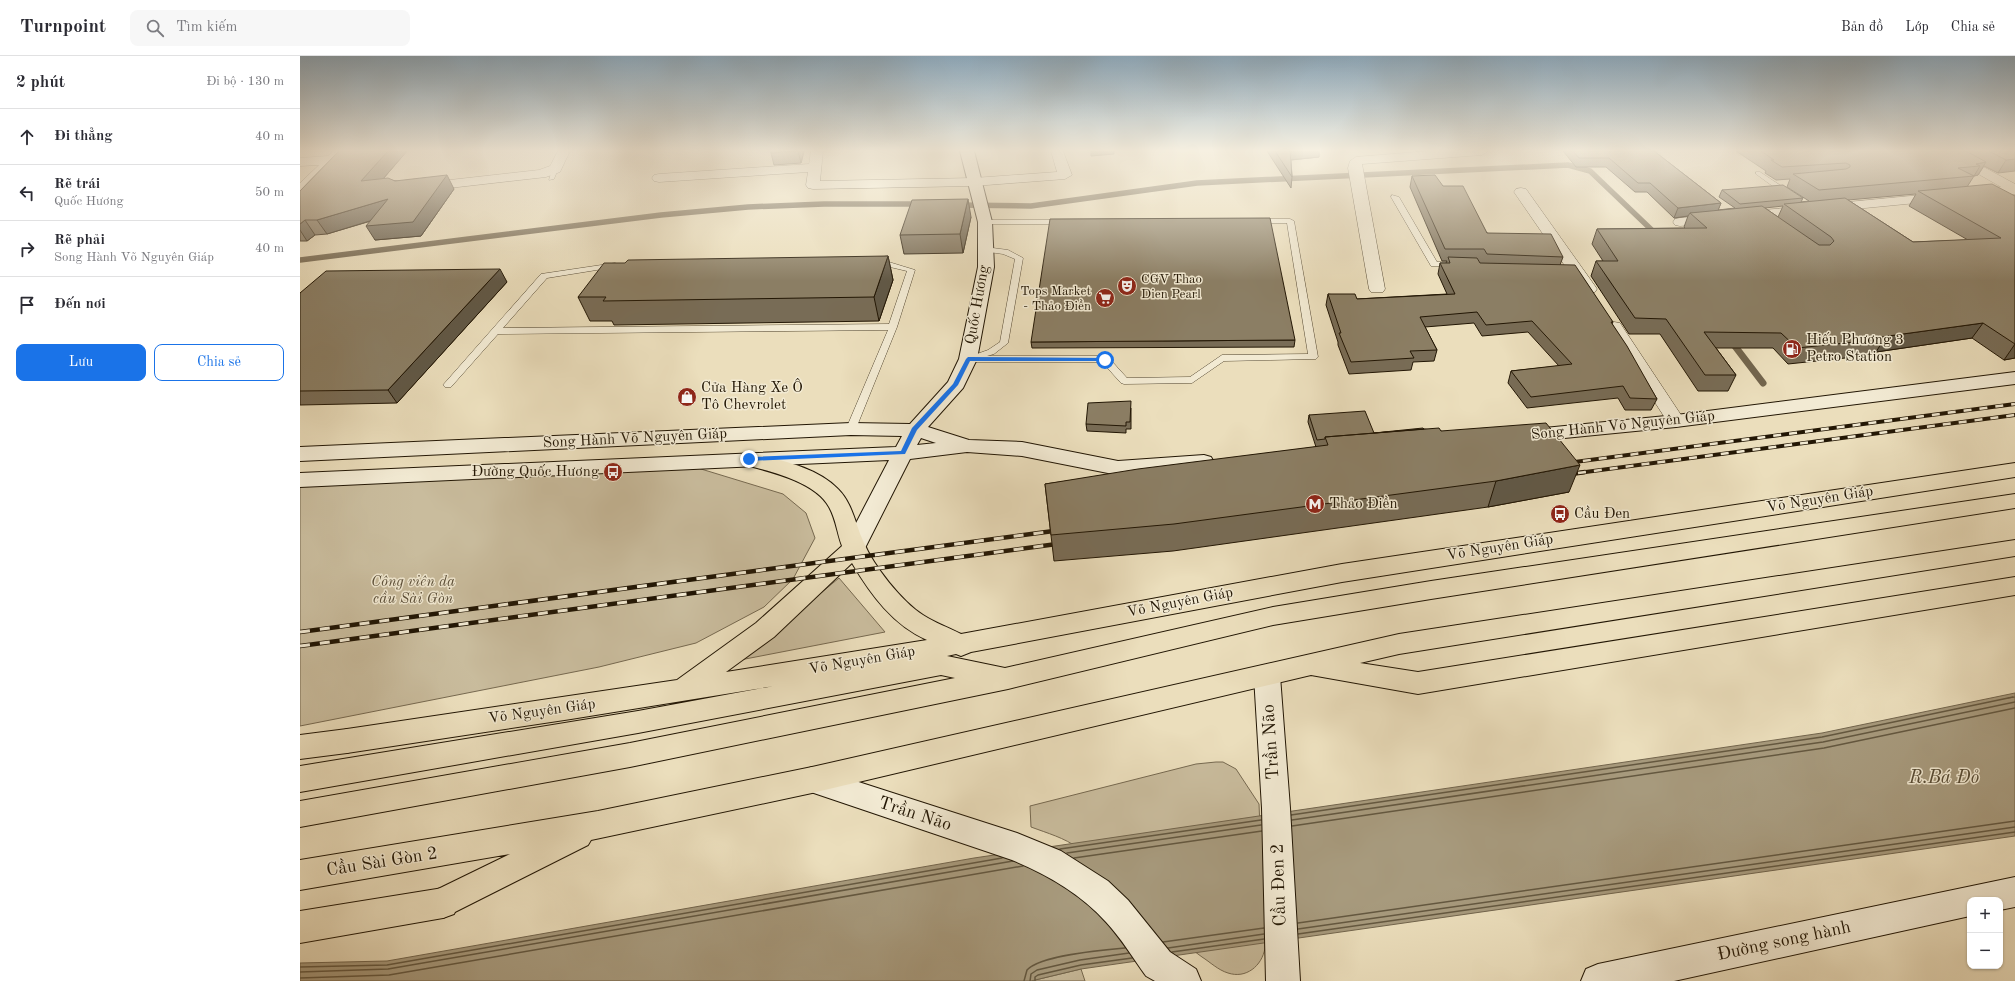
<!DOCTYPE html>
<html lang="vi">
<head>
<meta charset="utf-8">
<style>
  body { margin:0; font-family:"Old Standard TT",serif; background:#f7f7f7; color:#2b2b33 }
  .controls { position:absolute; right:12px; bottom:12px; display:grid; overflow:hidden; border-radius:8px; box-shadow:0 1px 3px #0004 }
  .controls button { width:36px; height:36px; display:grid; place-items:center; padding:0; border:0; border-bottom:1px solid #e1e1e2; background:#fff; color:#2b2b33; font:20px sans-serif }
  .stop { position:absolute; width:12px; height:12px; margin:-9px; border:3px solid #1a73e8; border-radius:50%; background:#fff }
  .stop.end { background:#1a73e8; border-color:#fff; box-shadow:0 1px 4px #0008 }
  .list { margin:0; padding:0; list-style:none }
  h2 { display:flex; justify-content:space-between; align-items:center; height:52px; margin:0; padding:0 16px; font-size:17px }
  h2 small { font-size:13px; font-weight:400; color:#7c7c81 }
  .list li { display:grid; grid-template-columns:26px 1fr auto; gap:12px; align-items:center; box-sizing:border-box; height:56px; padding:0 16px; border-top:1px solid #e1e1e2 }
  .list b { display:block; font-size:15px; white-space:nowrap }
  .list p { margin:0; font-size:13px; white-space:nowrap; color:#7c7c81 }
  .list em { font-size:13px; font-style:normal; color:#7c7c81 }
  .actions { display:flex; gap:8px; padding:12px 16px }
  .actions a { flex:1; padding:9px 0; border:1px solid #1a73e8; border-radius:8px; text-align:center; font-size:14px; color:#1a73e8 }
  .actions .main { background:#1a73e8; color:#fff }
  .icon { flex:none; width:22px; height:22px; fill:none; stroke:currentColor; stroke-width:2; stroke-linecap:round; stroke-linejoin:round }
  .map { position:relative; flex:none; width:1715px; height:925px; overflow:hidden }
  header { display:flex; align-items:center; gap:24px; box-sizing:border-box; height:56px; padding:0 20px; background:#fff; border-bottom:1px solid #e1e1e2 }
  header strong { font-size:19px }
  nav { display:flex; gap:22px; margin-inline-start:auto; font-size:14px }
  .search { width:280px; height:36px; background:#f7f7f7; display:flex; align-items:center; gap:10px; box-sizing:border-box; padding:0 14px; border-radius:8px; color:#7c7c81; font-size:15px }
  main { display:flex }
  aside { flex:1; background:#fff }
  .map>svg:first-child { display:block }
</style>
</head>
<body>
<header>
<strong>Turnpoint</strong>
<div class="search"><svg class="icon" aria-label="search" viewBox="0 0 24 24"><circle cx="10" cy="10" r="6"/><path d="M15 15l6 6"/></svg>Tìm kiếm</div>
<nav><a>Bản đồ</a><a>Lớp</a><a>Chia sẻ</a></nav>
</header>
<main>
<aside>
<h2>2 phút<small>Đi bộ · 130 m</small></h2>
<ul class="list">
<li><svg class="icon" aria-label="ahead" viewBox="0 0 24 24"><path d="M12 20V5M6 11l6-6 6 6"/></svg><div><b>Đi thẳng</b></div><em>40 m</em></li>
<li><svg class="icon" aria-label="left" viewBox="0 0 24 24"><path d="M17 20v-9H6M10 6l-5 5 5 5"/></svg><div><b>Rẽ trái</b><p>Quốc Hương</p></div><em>50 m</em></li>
<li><svg class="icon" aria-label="right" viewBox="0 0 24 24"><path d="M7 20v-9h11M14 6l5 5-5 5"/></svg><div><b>Rẽ phải</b><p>Song Hành Võ Nguyên Giáp</p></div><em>40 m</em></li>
<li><svg class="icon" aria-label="arrive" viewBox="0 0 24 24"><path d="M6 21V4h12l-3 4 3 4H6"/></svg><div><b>Đến nơi</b></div></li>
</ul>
<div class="actions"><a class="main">Lưu</a><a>Chia sẻ</a></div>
</aside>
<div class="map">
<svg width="1715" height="925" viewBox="0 0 1715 925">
  <rect width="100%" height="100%" fill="#ebdebc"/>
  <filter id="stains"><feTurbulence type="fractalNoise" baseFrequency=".005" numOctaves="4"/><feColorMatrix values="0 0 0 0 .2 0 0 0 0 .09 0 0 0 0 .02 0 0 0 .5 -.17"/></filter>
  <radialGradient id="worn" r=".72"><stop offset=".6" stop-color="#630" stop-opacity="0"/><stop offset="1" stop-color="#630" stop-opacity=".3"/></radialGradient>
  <path fill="#c9bc9d" stroke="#766950" d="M388,409L483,438L506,457L515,482L493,523L464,551L396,587L299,611L0,670V427Z
    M539,522L585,576L440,604Z
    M916,706H923L936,713L959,748L965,892C962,910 946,923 928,917C918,914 910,906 902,901C868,877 839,846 808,818C798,810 789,800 778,792C765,782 747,777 731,771L730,750L896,708Z
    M781,913L785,925H731Z"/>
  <path fill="#a79a7d" stroke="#72654d" d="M1715,637V780L781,913L731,925H0V907L87,905L674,802L1522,677Z"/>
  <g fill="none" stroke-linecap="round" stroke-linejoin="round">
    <path stroke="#645840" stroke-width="1" d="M1708,642L1715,641"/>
    <path stroke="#645840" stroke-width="1.5" d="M991,759L1522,681L1713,641
      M992,764L1523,686L1715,646
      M992,770L1524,692L1715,652
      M760,793L961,764
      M767,797L961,769
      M774,802L962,775
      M998,867L1715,765
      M998,873L1715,771
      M998,878L1715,776
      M863,886L964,872
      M868,892L964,878
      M872,896L964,883
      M0,911L87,909L702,802
      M0,916L88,913L713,805
      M0,922L89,919L723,810
      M724,925L727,914C741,899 803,894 825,892
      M730,925L731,918L737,914L780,904L829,897
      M735,925V921L738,919L781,909L832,902"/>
    <path stroke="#72654d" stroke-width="5.5" d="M659,149L731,150L897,127L1268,109L1290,115L1357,179
      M0,204L361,159L448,151L524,148H621"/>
    <path stroke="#72654d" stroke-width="7" d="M1431,285L1463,327"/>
    <defs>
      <path id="lane" d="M255,111L258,113L254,123L249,124L252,113Z
        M1456,116H1460L1492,137L1485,139L1456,118Z
        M1092,139L1099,141L1137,206H1153L1157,208L1156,210H1131L1091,141Z
        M953,163H990L994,165L1018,301L1016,303L924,305L892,327L824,328L821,327L802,306H668L663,303L688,294L700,286L715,203L703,198L682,195L681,193L685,191L708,194L723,202L708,287L694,298L687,300H805L808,301L827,322L890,321L922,299L1008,298L987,167H956L952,165Z
        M682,164H763L767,166L763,168H682Z
        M573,203H579L615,214L597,271L555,375H547L546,373L588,274L198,278L151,331H145L143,329L241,218L315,207L319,209L315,211L247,222L203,272L589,268L607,215L573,207Z"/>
      <path id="street" d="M33,95H47L5,137L0,138V127L19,109L0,110V102L28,100Z
        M258,95H270L260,116L246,121L123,135L118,134L116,131L118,128L123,127L239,114L250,110Z
        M511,95H523L520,125L674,122L757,116L751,95H763L772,119L765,123L674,130L513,133L508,132L506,129L508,116L359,126L354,125L352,122L354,119L359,118L509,108Z
        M1130,95H1188L1182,99L1062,108L1085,233L1083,236H1071L1069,233L1048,112L1050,105L1056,101Z
        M1638,95H1654L1715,128V138L1672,140L1670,137L1672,134L1701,131Z
        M1221,132L1226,133L1295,230L1297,233L1295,236H1283L1214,136L1216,133Z
        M1642,137L1647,138L1649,141L1647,144L1380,170L1375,169L1373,166L1375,163L1380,162Z
        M1314,266L1320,267L1385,365L1383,369L1376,371L1369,369L1367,365L1306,271L1308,267Z"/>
      <path id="secondary" d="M660,95H674L692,166L694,211L677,303L663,332L628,371L669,384L722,386L818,405L904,399L911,401L914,406L911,411L818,419L722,400L667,396L610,403L562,498L554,500L546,498L543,492L589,404L0,431V417L596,391L602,380L551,379L0,405V391L551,367L610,368L648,326L659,303L678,211V166ZM621,382L636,387L617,389Z
        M1715,316V328L1376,371L1224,386L1217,384L1214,380L1217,376L1224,374L1376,359Z
        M967,610L976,613L980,620L990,752L1000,925H966L962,752L954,620L958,613Z
        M512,711L717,777L761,795L808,825L828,844L870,896L896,913L901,925H855L846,920C833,902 821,882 806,866C781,838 746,818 712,804L502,733L498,724L502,715Z
        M1715,821V851L1700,854V844H1670V860L1374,925H1281L1286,913L1298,908Z"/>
      <path id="primary" d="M47,673L57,677L61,685L57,693L47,697L0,703V679Z
        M143,832L154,836L159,847L154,858L143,862L0,887V855Z"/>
      <path id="highway" d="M449,396C478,404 516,410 538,433C553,448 555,468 564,487C573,509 602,546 623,559C635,567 648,571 661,578L1042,508L1715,407V421L1042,526L671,596L661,600L656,598L647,600L705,612L973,551L1131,525L1715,438V452L1131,543L973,569L708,633L330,711L0,771V745L330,687L655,622L641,619L338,677L0,736V710L338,655L474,630L271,663L47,697L37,693L33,685L37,677L47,673L377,624L456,567L542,490C537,477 536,463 529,451C515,425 468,415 442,408L439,403L442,398ZM552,507C571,539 593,569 627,584L426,616L474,581Z
        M1715,484V500L1099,598L1060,607L1118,616L1715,521V539L1118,638L1011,619L512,737L291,784L288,789L143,862L132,858L127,847L132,836L210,798L0,834V804L298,755L512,711L1099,578Z"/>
    </defs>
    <use href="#lane" stroke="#544832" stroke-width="1"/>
    <use href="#street" stroke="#544832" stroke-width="1"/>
    <use href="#secondary" stroke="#221604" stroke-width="2"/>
    <use href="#primary" stroke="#221604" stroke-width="2"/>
    <use href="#highway" stroke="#221604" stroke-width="2"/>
    <use href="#lane" fill="#f2ead3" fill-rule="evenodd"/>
    <use href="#street" fill="#f2ead3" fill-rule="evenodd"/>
    <use href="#secondary" fill="#f2ead3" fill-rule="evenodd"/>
    <use href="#primary" fill="#ebdebc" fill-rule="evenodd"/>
    <use href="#highway" fill="#ebdebc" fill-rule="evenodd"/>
    <defs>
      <path id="rail-far1" d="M1267,407L1715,348
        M1278,417L1715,359"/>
      <path id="rail" d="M1265,419L1285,416
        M0,576L761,474
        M0,590L764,487"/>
    </defs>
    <use href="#rail-far1" stroke="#221604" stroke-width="4"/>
    <use href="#rail" stroke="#221604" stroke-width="4.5"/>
    <use href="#rail-far1" stroke="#f2ead3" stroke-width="2.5" stroke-dasharray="8" stroke-linecap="butt"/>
    <use href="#rail" stroke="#f2ead3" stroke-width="3" stroke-dasharray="10" stroke-linecap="butt"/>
  </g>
  <path fill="#786c56" stroke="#221604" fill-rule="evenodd" d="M39,95H107L83,123L154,133L121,180L75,184L71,165L27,178L15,179L7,185H0V135Z
    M471,95H504L501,107L474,109L471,97Z
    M967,95H1019V101L991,104L992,121L991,132Z
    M1263,95H1354L1421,147L1418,154L1435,152L1419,141L1422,134L1503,142L1501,146L1509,145L1487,131L1490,123L1476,124L1465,117L1466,115L1436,95H1715L1698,117L1684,110L1678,119L1674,120L1667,131L1715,140V302L1704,304L1672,282L1576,296L1574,299L1488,308L1473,292H1416L1436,319L1428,335H1398L1360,278H1329L1291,220L1296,205H1303L1292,188L1297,173L1385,172L1384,171L1388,160L1374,162L1347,136H1335L1306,111H1276ZM1616,138L1609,150L1668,184L1613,186L1548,144ZM1483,150L1478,161L1465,152Z
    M1112,120L1143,130L1187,177L1263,201L1260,209L1313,266L1312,268L1357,343L1351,354H1325L1318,342L1227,352L1208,327L1211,315L1259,310L1228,276L1182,280L1174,267L1125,271L1137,294L1134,305L1113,306L1111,314L1049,318L1038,289V286L1026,249L1028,238L1057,243L1147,238L1138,218L1140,207H1146L1147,205H1142L1110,131Z
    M671,161L663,197L604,198L600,179Z
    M588,200L593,224L579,265L314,269L312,265H290L278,241Z
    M207,226L97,347L0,349V237Z
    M995,284L994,291L732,292L731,286Z
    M831,352V373H826V377L787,375L786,368Z
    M1009,359L1074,377L1124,373L1141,375L1269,436L1188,451L873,495L754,505L745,428L1016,391L1008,366Z"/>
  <path fill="#615846" stroke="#221604" d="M88,95H107L70,138L61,125Z
    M498,95H504L501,107Z
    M791,95H814V98L791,100Z
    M990,95H1019V101L989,104Z
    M1715,103V115L1698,117L1706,104Z
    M1686,106L1678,119L1674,120L1680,110L1676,108Z
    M147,119L154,133L121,180L75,184L66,170Z
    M88,143L96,157L27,178L17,164Z
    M668,143L671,161L663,197L660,178Z
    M1421,147L1417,157H1390L1388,160L1374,162L1378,152Z
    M5,164L15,179L7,185L0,174V168Z
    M588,200L593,224L579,265L574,241Z
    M200,213L207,226L97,347L88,334Z
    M1683,267L1672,282L1576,296L1584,283L1581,281Z
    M1715,288V302L1704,304Z
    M1280,409L1269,436L1188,451L1196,425Z"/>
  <path fill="#8b7e64" stroke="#221604" d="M39,95H88L61,125L88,122L95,125L147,119L113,166L66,170L88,143L17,164H5L0,168V135Z
    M471,95H496L471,97Z
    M975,95H990L992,121Z
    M1273,95H1354L1421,147L1378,152L1350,127H1338L1309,102H1279Z
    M1461,95H1666L1686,106L1676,108L1680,110L1658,112L1674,120L1519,134L1493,118L1546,113L1550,111V109L1546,107L1482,111L1471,104H1474Z
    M1689,95H1715V103L1706,104Z
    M1135,119L1143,130H1163L1187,177L1251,178L1263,201L1187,198L1184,193H1145L1112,120Z
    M1692,128L1715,140V288L1683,267L1581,281L1584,283L1497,292L1481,277L1404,276L1436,319H1405L1366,263L1335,262L1296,205H1318L1297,173L1407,172L1390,157L1462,150L1519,189H1530L1534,185L1531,181L1484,148L1545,142L1613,186L1701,182L1618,135Z
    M1483,129L1503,142L1440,148L1422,134Z
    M668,143L660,178L600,179L612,144Z
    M970,162L995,284L731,286L750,163Z
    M588,200L574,241L303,245L306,241H278L304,207H325L328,204Z
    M1148,201L1177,202L1180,207L1275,209L1313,266H1311L1327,290L1357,343L1330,342L1323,330L1231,341L1211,315L1272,308L1232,265L1186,269L1177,256L1120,261L1137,294L1110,295L1114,302L1051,306L1039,277H1041L1028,238H1055L1057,243L1155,238L1140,207H1150Z
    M200,213L88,334L0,335V237L26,215Z
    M831,345L830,366H826V370L786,368L788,347Z
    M1065,355L1074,377L1123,372L1124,373L1025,381V383L1017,384L1009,359Z
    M1246,367L1280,409L1196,425L874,468L751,479L745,428L838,413L1028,389L1025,381L1139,372L1141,375Z"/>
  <linearGradient id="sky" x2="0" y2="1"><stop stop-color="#8eaabd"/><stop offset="0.42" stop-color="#f6f0e1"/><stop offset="1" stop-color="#f6f0e1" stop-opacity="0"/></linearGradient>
  <rect width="1715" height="225" fill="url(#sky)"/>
  <path fill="#1a73e8" d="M668,301L805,302L808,304L805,305H670L658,329L617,374L605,398L449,405L446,403L449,401L601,395L612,372L653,328L666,303Z"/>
  <defs>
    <symbol id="theatre-disc" viewBox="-11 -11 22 22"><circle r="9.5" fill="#8f2418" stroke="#f2ead3"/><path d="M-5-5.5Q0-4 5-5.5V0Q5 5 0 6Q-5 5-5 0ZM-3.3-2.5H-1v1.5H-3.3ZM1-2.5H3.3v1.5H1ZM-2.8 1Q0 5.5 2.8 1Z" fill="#fff"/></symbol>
    <symbol id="supermarket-disc" viewBox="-11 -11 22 22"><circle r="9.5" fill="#8f2418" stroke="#f2ead3"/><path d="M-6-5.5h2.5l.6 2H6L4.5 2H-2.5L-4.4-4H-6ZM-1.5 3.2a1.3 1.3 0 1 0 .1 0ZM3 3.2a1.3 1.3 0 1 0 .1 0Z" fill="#fff"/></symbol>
    <symbol id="fuel-disc" viewBox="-11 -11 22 22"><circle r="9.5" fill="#8f2418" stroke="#f2ead3"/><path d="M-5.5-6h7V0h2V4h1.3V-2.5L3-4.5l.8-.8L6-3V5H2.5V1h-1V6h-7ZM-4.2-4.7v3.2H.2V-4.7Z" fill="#fff"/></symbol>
    <symbol id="shop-disc" viewBox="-11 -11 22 22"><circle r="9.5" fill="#8f2418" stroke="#f2ead3"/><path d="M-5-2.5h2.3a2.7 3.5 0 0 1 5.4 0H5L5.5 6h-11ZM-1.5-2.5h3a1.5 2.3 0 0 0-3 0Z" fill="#fff"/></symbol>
    <symbol id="bus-disc" viewBox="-11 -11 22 22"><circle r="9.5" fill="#8f2418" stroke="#f2ead3"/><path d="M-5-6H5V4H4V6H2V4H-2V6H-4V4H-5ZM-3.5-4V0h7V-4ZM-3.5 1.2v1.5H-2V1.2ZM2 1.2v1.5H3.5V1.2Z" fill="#fff"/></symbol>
    <symbol id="metro-disc" viewBox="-11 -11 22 22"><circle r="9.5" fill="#8f2418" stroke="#f2ead3"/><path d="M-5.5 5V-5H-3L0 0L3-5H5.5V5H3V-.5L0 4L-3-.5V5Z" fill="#fff"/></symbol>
  </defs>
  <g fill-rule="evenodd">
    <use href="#theatre-disc" x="816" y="219" width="22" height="22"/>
    <use href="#supermarket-disc" x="794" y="231" width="22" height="22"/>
    <use href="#fuel-disc" x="1481" y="282" width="22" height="22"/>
    <use href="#shop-disc" x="376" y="330" width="22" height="22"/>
    <use href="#bus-disc" x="302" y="405" width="22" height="22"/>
    <use href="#metro-disc" x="1004" y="437" width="22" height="22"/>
    <use href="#bus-disc" x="1249" y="447" width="22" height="22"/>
  </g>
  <g text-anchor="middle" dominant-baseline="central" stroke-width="3" stroke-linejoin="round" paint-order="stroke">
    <g font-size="13" fill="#221604" stroke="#f2ead3" text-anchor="start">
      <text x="841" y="223">CGV Thao<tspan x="841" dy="15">Dien Pearl</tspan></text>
      <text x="791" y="235" text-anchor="end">Tops Market<tspan x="791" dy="15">- Thảo Điền</tspan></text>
    </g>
    <g font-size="15" fill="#221604" stroke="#f2ead3">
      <text transform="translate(678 249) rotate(-80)">Quốc Hương</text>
      <text transform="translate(1323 370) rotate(-6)">Song Hành Võ Nguyên Giáp</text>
      <text transform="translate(335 383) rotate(-3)">Song Hành Võ Nguyên Giáp</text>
      <text transform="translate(1520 444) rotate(-9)">Võ Nguyên Giáp</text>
      <text transform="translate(1200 492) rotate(-9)">Võ Nguyên Giáp</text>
      <text transform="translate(880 547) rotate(-11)">Võ Nguyên Giáp</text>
      <text transform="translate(562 605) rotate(-10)">Võ Nguyên Giáp</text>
      <text transform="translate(242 656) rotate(-8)">Võ Nguyên Giáp</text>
    </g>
    <g font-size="15" fill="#221604" stroke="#f2ead3" text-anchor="start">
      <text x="1506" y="284">Hiếu Phương 3<tspan x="1506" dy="17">Petro Station</tspan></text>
      <text x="401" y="332">Cửa Hàng Xe Ô<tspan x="401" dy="17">Tô Chevrolet</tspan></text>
      <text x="299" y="416" text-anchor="end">Đường Quốc Hương</text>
      <text x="1029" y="448">Thảo Điền</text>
      <text x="1274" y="458">Cầu Đen</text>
    </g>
    <g font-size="15" font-style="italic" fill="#5c503a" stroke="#f2ead3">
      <text x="113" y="526">Công viên dạ<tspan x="113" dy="17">cầu Sài Gòn</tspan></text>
    </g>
    <g font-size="18" fill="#221604" stroke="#f2ead3">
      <text transform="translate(971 686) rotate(-94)">Trần Não</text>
      <text transform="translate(615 758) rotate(18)">Trần Não</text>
      <text transform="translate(82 806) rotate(-9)">Cầu Sài Gòn 2</text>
      <text transform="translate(979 829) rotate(-92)">Cầu Đen 2</text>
      <text transform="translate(1484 885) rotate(-12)">Đường song hành</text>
    </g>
    <g font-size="19" font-style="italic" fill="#574b34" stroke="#f2ead3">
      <text x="1644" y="722">R.Bá Đỏ</text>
    </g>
  </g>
  <rect width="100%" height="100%" filter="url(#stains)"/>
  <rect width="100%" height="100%" fill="url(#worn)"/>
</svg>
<div class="controls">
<button>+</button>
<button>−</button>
</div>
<div class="stop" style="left:805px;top:304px"></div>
<div class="stop end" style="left:449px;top:403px"></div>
</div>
</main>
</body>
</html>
